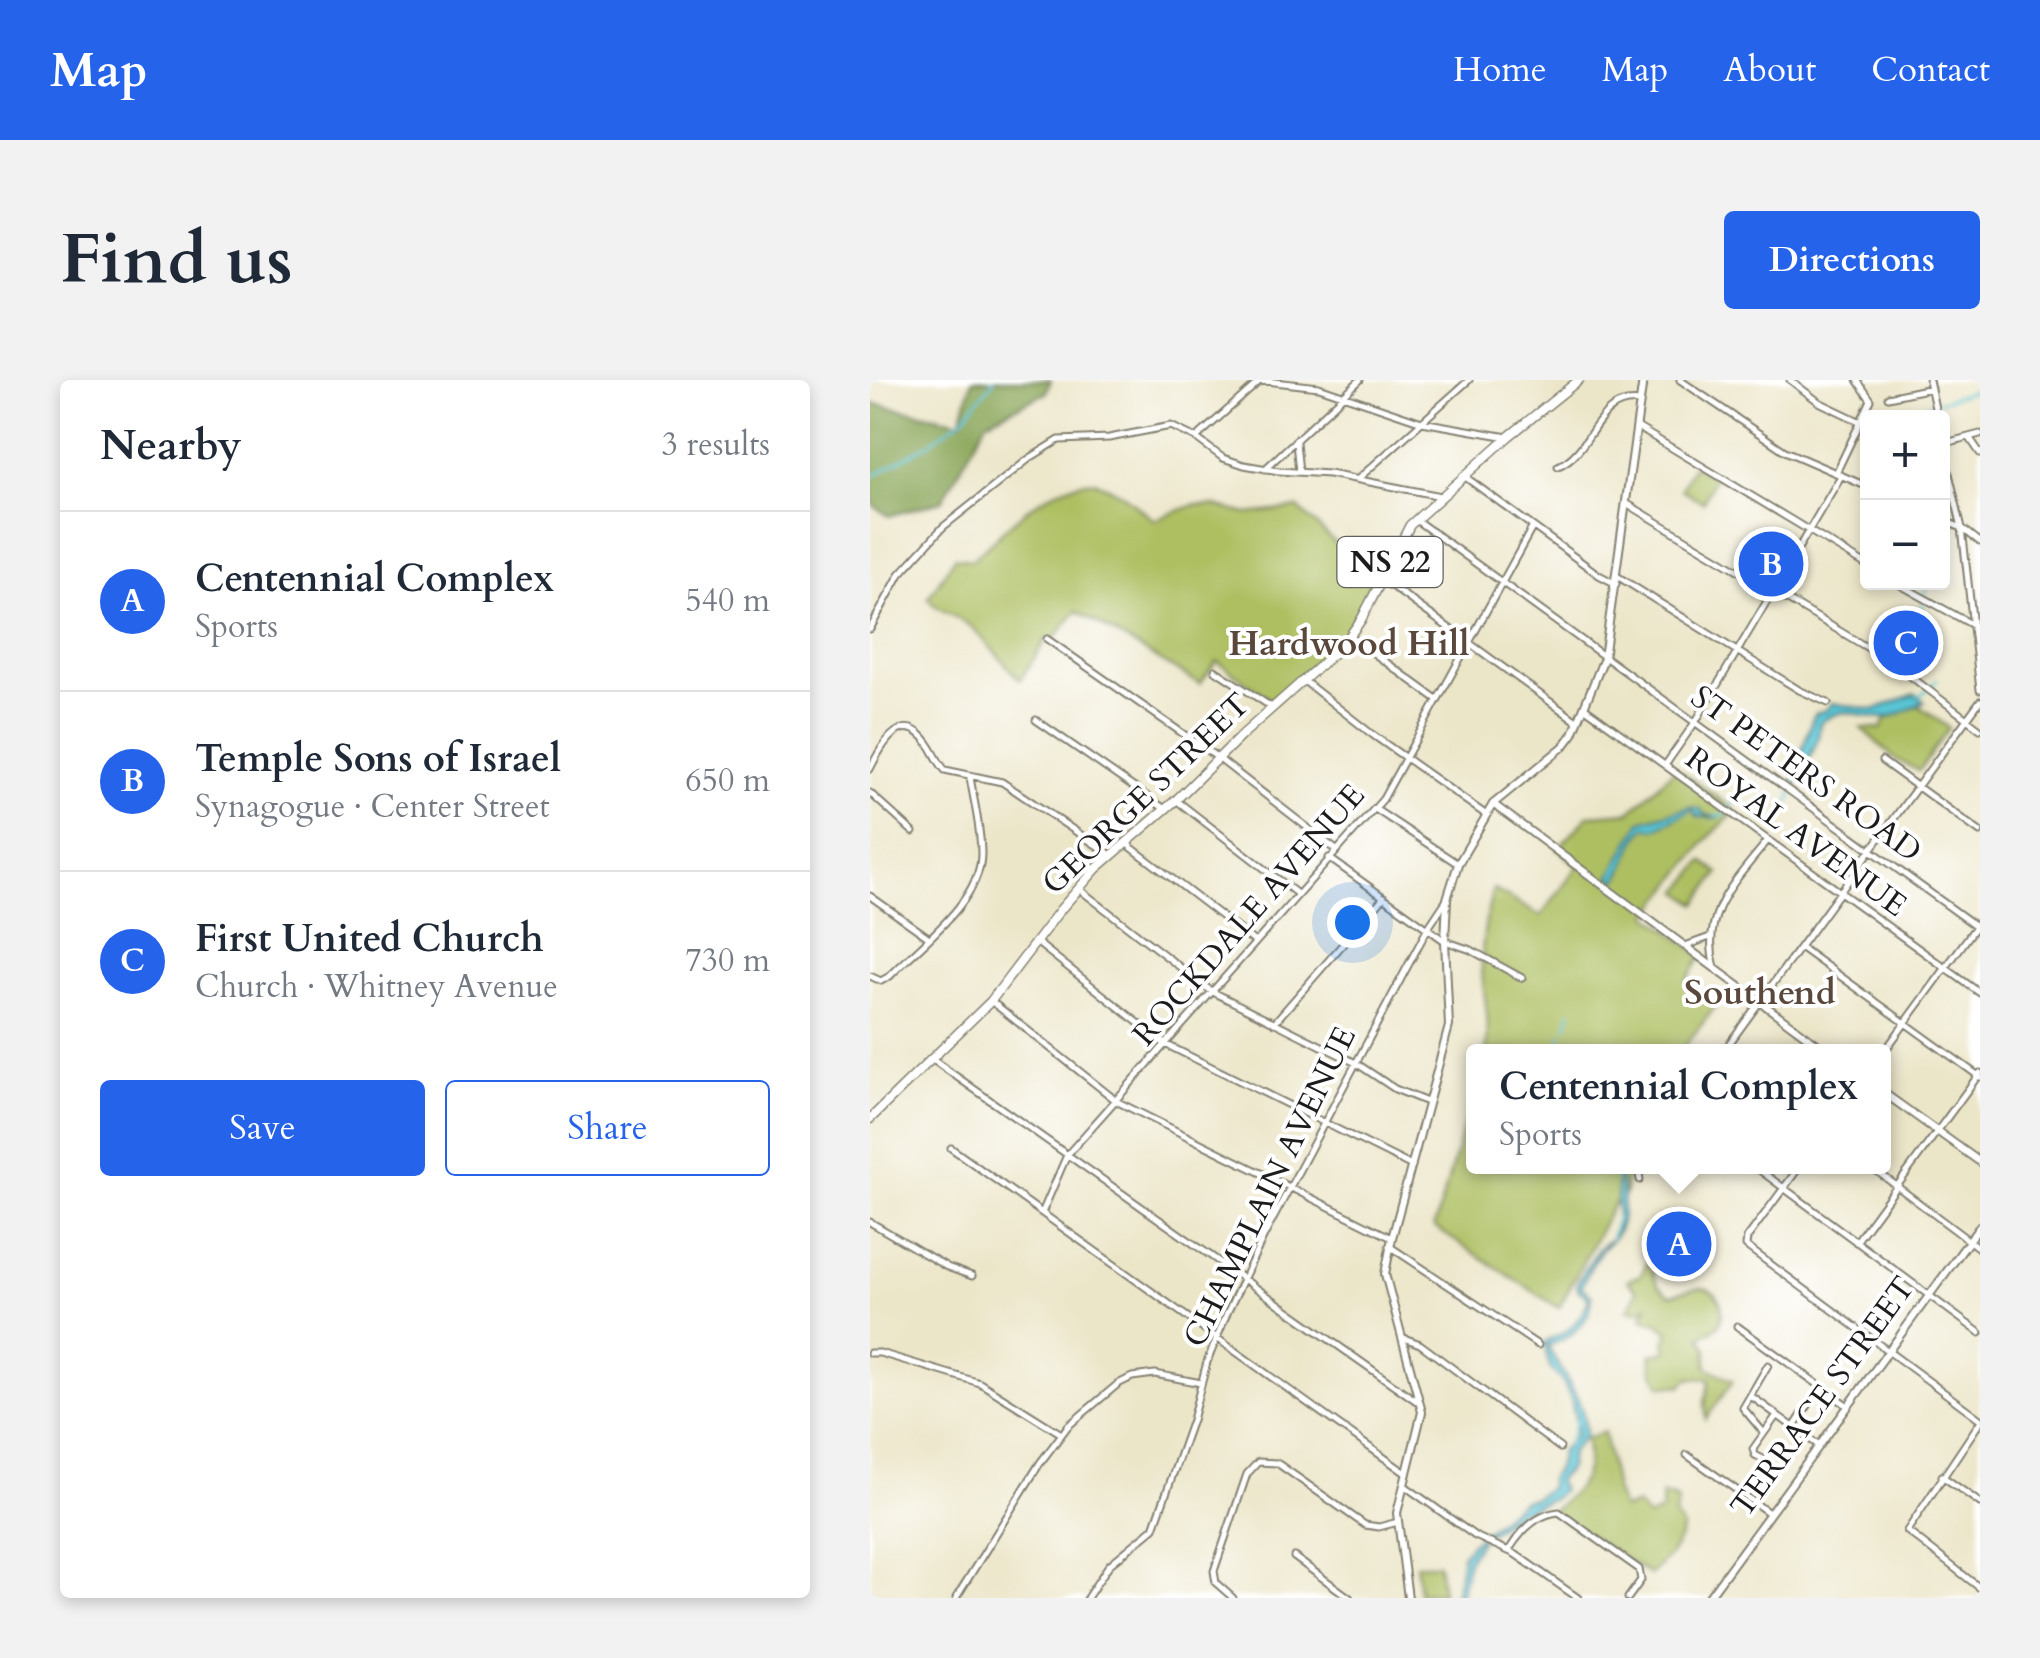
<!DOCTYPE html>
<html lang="en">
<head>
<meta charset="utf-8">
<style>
  body { margin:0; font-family:Cardo,serif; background:#f2f2f3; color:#1f2937 }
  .controls { position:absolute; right:30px; top:30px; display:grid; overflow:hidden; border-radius:10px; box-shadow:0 5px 15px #0003 }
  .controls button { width:90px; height:90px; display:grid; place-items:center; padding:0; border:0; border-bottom:2px solid #e0e1e3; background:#fff; color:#1f2937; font:50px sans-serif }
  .you { position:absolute; left:482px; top:542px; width:35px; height:35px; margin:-25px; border:8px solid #fff; border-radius:50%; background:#1a73e8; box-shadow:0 0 0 15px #1a73e833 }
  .badge { display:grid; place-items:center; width:65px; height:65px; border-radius:50%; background:#2563eb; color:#fff; font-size:32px; font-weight:700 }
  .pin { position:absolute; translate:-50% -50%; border:5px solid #fff; box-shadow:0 2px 10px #0006 }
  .popup { position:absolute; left:596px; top:664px; width:425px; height:130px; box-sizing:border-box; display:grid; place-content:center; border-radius:10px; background:#fff; filter:drop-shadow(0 2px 8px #0005); font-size:32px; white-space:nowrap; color:#747a83 }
  .popup b { font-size:38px; color:#1f2937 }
  .popup::after { content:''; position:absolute; left:50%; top:100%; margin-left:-20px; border:20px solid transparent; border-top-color:#fff }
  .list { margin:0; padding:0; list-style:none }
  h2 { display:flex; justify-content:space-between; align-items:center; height:130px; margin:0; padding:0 40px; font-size:42px }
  h2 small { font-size:32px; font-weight:400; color:#747a83 }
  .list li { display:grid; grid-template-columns:65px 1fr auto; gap:30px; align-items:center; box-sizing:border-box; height:180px; padding:0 40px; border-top:2px solid #e0e1e3 }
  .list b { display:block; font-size:38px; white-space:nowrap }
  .list p { margin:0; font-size:32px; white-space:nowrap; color:#747a83 }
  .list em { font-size:32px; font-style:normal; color:#747a83 }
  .actions { display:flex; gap:20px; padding:30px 40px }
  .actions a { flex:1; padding:22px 0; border:2px solid #2563eb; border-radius:10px; text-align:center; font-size:35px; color:#2563eb }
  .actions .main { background:#2563eb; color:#fff }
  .map { position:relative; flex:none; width:1110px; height:1218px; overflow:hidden; border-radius:10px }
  header { display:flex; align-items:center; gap:60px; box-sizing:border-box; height:140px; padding:0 50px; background:#2563eb; color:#fff }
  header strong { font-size:48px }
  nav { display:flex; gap:55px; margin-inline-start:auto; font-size:35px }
  .intro { display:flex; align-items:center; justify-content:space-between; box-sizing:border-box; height:240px; padding:0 60px }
  h1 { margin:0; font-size:70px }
  .button { padding:25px 45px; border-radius:10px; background:#2563eb; color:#fff; font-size:35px; font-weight:700 }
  main { display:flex; gap:60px; padding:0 60px }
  aside { flex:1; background:#fff; border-radius:10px; box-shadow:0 5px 15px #0003 }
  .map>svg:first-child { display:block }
</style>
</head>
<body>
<header>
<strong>Map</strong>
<nav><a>Home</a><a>Map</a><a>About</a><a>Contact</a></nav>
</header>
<div class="intro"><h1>Find us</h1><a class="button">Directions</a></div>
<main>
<aside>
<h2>Nearby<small>3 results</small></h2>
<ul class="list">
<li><span class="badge">A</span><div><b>Centennial Complex</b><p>Sports</p></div><em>540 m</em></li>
<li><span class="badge">B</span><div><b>Temple Sons of Israel</b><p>Synagogue · Center Street</p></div><em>650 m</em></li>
<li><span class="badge">C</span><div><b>First United Church</b><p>Church · Whitney Avenue</p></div><em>730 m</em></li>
</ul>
<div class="actions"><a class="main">Save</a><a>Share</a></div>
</aside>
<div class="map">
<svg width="1110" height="1218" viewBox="0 0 1110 1218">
  <rect width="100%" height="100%" fill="#fff"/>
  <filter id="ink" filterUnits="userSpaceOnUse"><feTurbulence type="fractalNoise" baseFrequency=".01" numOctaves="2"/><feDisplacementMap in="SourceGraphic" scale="20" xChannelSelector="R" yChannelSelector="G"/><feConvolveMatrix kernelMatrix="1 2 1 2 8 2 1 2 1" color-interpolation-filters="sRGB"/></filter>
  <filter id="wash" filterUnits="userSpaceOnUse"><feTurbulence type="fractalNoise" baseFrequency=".0048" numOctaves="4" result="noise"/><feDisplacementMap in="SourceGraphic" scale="40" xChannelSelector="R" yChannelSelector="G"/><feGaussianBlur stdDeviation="2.25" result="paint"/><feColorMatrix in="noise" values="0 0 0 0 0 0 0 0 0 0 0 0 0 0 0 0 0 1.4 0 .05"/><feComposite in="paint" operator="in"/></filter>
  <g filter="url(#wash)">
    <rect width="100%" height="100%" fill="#ece6c9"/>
    <path fill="#aebf62" stroke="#656e3f" stroke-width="2.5" d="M823,85L844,98L833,122L811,109Z
      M225,101L252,114L284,140L324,125L345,126L378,134L428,128L478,175L510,197L477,255L403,322L347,281L330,304L207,231L183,260L178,257L150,300L102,247L64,225L58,218L85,177L102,180C137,148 175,103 225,101Z
      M1048,325L1079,348L1049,391L1025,379L991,348L1011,349L1017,338Z
      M806,388L866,431L836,460L779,535L832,576L816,601L846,626L811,671L616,672C621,636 614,623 612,590C611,562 616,537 623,509L671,536L708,486L688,469L719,435L760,432Z
      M833,481L849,493L827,524L810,512Z
      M604,713V786L764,787L756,800L755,815L743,825L689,928L564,847Z
      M778,881L788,905L800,915C809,913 823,907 833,908C851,910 858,935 846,948C842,952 836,953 831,956L837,968V987L863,1001L836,1039L835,1022L840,999L820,998L811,1006L791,1005L783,991L781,974L797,971L795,962L799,952L788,943L772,939L778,926L769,931L758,930L767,911L757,900L771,895Z
      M734,1052L745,1110L752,1129L767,1125L778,1138L792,1130V1114L808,1120L805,1137L813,1147C809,1167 795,1181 780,1195L681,1132C708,1109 724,1097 715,1059Z
      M568,1184L572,1212L549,1214L546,1184Z"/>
    <path fill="#8aa658" stroke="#53613a" stroke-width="2.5" d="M102,0H181L176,13L117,41L72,121L19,136L4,126L0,116V23L91,41Z"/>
    <path fill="#5ac4d4" stroke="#3b7078" stroke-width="2.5" d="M1045,314L1054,322C1043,327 1027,337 1014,338C984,338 979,322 950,343L948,359L929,402L923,397L944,334L956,330L962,323L1004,330Z
      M820,427L831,429L833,434L850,438L828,437L822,430L784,449L776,447C761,460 759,484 747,501L740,497L771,441Z
      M740,787H745C754,802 755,831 749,848C746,859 736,864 730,872C722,883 717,896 711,907L722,915C722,942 701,958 678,966C692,997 718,1022 715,1056L701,1072L699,1088L687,1101L692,1109L684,1118L648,1132L611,1159L598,1180L590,1218H585L592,1175L602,1162L653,1120L664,1118L679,1108V1099L688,1085L691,1071L705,1056L707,1047L701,1019L694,1004L680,988L674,964C681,957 688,957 695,952C705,945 716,930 719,918L708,910L707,903L728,869L742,858L747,844V798Z"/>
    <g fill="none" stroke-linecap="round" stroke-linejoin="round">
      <path stroke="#5ac4d4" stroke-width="2.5" d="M1051,27L1110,9
        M0,98L60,63L94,37L124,0
        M1051,231L1057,202
        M1049,317L1068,299
        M915,425L920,421L927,396
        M845,436L854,435L864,421
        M697,647L701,631
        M687,672L692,654
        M740,786L747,800
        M741,859L747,838
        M698,1065L707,1040"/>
    </g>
  </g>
  <g filter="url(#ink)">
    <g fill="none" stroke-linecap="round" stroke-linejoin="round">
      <defs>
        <path id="street" d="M387,0L449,7L552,42L638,57
          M810,0L915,71L998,107
          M920,0L949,22L991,42
          M1059,0L1067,38
          M1018,17L1061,8
          M767,47L998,186
          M1110,54L1072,64L1092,148L1110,310
          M1099,57L1110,73
          M326,58L391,0
          M426,62L429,92
          M688,86C724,71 725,16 770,22
          M395,89L490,0
          M966,93L1001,20L987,0
          M594,96L729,195L746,204
          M489,98L599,0
          M756,123L1023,283L1110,349
          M546,140L1110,549
          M1072,140L1092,148L1110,162
          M747,196L929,310L958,323
          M513,200L708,342
          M1025,202L1110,249
          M0,249L30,194L73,147L160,78L189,60L239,58L301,46L326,58L353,78L374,85L409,91L459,94L571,116
          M480,256L568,320
          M177,259L348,378L465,469
          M345,290L403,328
          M434,301L503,355L615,434
          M714,327L1110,613
          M166,340L295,429
          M1012,381L1110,452
          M796,384L826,341L971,96
          M0,389C9,371 28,332 52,356C62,365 66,380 75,390L132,402L241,475
          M0,413L43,452
          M306,420L426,513
          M505,429L588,484
          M257,464L385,562
          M459,478L575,561L601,570L652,598
          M209,509L341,611L486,683L525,709L557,722
          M0,516L58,557
          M165,561L295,664L542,786
          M815,566L840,557
          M930,567L1110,697
          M845,588C830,532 866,501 898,460
          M0,596L11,601L20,596C50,565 111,521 111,474C111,449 104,422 100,397
          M121,621L248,722L522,858
          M404,643L514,517
          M853,672L1110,321
          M1014,672L1110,541
          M63,680L548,1022
          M81,768L537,1094
          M768,786L770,800
          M884,786L1110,953
          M930,786L877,858L876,866L1110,1039
          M1000,786L1110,869
          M172,833L197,775L513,419L662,148
          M0,842L77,887L102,896
          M986,862L1110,693
          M519,866L668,965
          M867,946L978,1026
          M534,958L550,964L690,1068
          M0,973H10L110,1003L190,1053
          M881,1016L948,1065
          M1110,1042L1037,1151L1110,1208
          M924,1047L943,1018
          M894,1053L873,1028L898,985
          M817,1075L899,1133
          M893,1079L885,1075L883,1069L907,1035
          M1072,1096L1110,1123
          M535,1106L605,1156L645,1174L708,1218
          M639,1170C650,1152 667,1134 689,1132L769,1189L771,1200L758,1218
          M424,1177L480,1218
          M86,1218L170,1083L198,1046L248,1004L262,997L285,994L331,1003
          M217,1218L239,1185L284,1148L322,1040L337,982L358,931L394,856L558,548L576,521
          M363,1218L346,1203L344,1191L377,1094L388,1082L407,1083L495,1145L509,1147L528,1142"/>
        <path id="secondary" d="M623,424L958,672
          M1014,713L1110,782
          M538,1218L527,1133L552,1032L515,894L522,858L579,646L575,561L577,519L588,484L623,424L694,366L703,354L734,278L773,0
          M838,1218L1110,846"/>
        <path id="primary" d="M0,739L121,621L190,530L226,489L306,420L372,355L473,265L491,240L540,145L638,57L709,0"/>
      </defs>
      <use href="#street" stroke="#848172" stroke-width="9"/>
      <use href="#secondary" stroke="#848172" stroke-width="10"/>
      <use href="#primary" stroke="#848172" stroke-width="11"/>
      <use href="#street" stroke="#fff" stroke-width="5"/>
      <use href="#secondary" stroke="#fff" stroke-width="6"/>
      <use href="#primary" stroke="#fff" stroke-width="8"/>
    </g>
  </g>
  <g text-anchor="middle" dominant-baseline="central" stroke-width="8" stroke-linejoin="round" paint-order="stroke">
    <rect fill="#fff" stroke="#606060" stroke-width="2.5" x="467.5" y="157" width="105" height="50" rx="8"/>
    <g font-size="30" font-weight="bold" fill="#1c1c1c">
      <text x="520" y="182">NS 22</text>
    </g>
    <g font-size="32" fill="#1c1c1c" stroke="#fff">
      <text transform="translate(936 394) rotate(36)">ST PETERS ROAD</text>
      <text transform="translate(276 414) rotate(-44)">GEORGE STREET</text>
      <text transform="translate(926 452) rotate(36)">ROYAL AVENUE</text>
      <text transform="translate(379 535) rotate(-49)">ROCKDALE AVENUE</text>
      <text transform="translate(400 807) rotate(-64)">CHAMPLAIN AVENUE</text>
      <text transform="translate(953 1017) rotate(-54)">TERRACE STREET</text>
    </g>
    <g font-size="35" font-weight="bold" fill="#5a483c" stroke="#fff">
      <text x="479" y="264">Hardwood Hill</text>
      <text x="890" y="613">Southend</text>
    </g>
  </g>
</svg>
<div class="controls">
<button>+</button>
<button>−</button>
</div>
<div class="you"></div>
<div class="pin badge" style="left:809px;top:864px">A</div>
<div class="popup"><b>Centennial Complex</b>Sports</div>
<div class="pin badge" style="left:901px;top:184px">B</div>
<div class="pin badge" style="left:1036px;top:263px">C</div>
</div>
</main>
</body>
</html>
